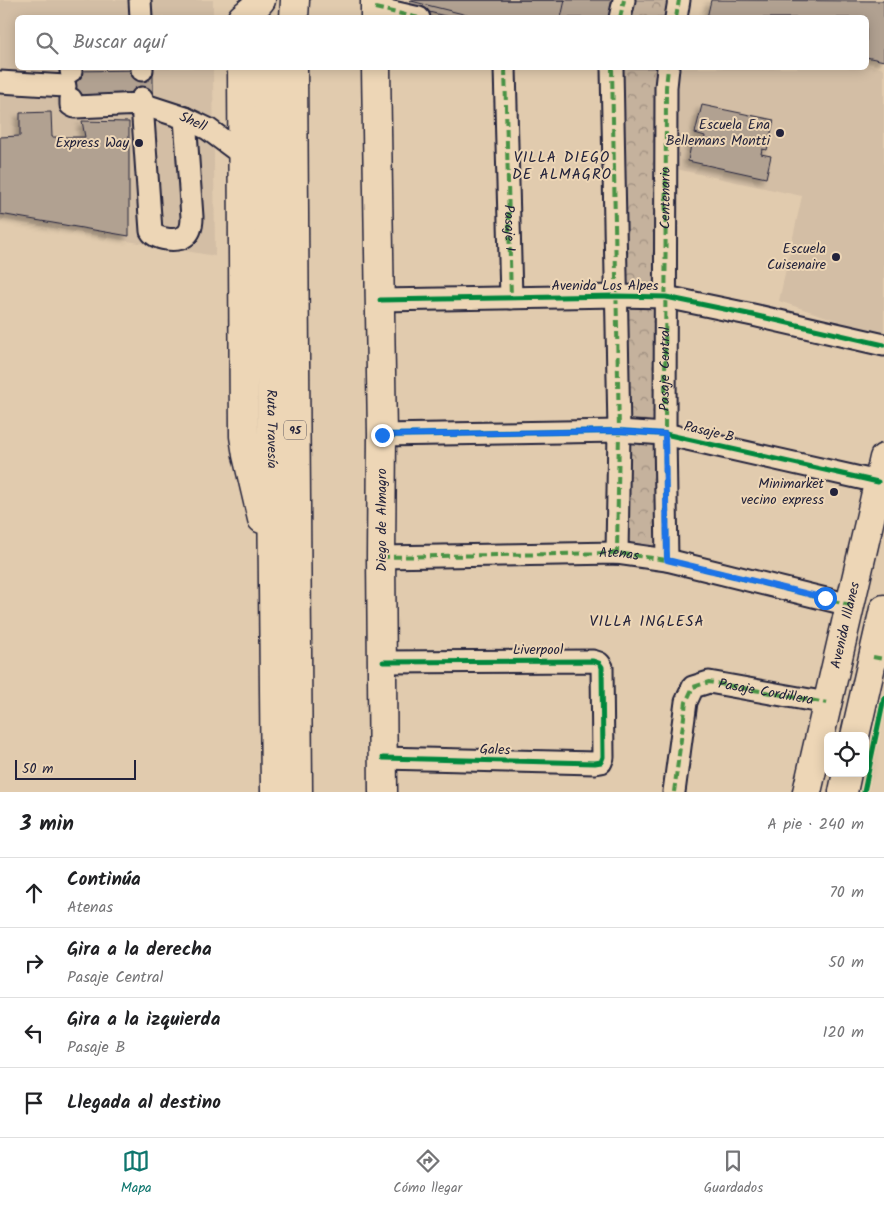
<!DOCTYPE html>
<html lang="es">
<head>
<meta charset="utf-8">
<style>
  body { margin:0; font-family:Kalam,sans-serif; background:#f2f2f2; color:#202124 }
  .controls { position:absolute; right:15px; bottom:15px; display:grid; overflow:hidden; border-radius:8px; box-shadow:0 2px 12px #0003 }
  .controls button { width:45px; height:45px; display:grid; place-items:center; padding:0; border:0; border-bottom:1px solid #e0e0e0; background:#fff; color:#202124; font:25px sans-serif }
  .scale { position:absolute; left:15px; bottom:12px; width:121px; box-sizing:border-box; padding-left:5px; border:2px solid #22223b; border-top:0; font-size:14px; line-height:18px; white-space:nowrap; color:#22223b; -webkit-text-stroke:4px #edd6b6; paint-order:stroke }
  .stop { position:absolute; width:15px; height:15px; margin:-11px; border:4px solid #1a73e8; border-radius:50%; background:#fff }
  .stop.end { background:#1a73e8; border-color:#fff; box-shadow:0 1px 5px #0008 }
  .list { margin:0; padding:0; list-style:none }
  h2 { display:flex; justify-content:space-between; align-items:center; height:65px; margin:0; padding:0 20px; font-size:21px }
  h2 small { font-size:16px; font-weight:400; color:#757577 }
  .list li { display:grid; grid-template-columns:32px 1fr auto; gap:15px; align-items:center; box-sizing:border-box; height:70px; padding:0 20px; border-top:1px solid #e0e0e0 }
  .list b { display:block; font-size:19px; white-space:nowrap }
  .list p { margin:0; font-size:16px; white-space:nowrap; color:#757577 }
  .list em { font-size:16px; font-style:normal; color:#757577 }
  .icon { flex:none; width:28px; height:28px; fill:none; stroke:currentColor; stroke-width:2; stroke-linecap:round; stroke-linejoin:round }
  .map { position:relative; flex:none; width:884px; height:792px; overflow:hidden }
  .search { position:absolute; background:#fff; box-shadow:0 2px 12px #0003; left:15px; right:15px; top:15px; height:55px; display:flex; align-items:center; gap:12px; box-sizing:border-box; padding:0 18px; border-radius:8px; color:#757577; font-size:19px }
  .sheet { height:345px; background:#fff }
  nav { display:flex; justify-content:space-around; align-items:center; box-sizing:border-box; height:70px; border-top:1px solid #e0e0e0; background:#fff; font-size:14px; color:#757577 }
  nav a { display:grid; justify-items:center; gap:2px }
  nav .on { color:#0f766e }
  .map>svg:first-child { display:block }
</style>
</head>
<body>
<div class="map">
<svg width="884" height="792" viewBox="0 0 884 792">
  <defs>
    <pattern id="forest-crowns" width="20" height="18" patternUnits="userSpaceOnUse" patternTransform="scale(1.25)"><rect width="20" height="18" fill="#c5b29d"/><path d="M2 6a3 3 0 1 1 6 0M12 15a3 3 0 1 1 6 0" fill="none" stroke="#a09081"/></pattern>
    <filter id="shadow"><feDropShadow dx="-4.5" dy="4.5" stdDeviation="2.5" flood-color="#0004"/></filter>
  </defs>
  <rect width="100%" height="100%" fill="#e1cbae"/>
  <filter id="ink" filterUnits="userSpaceOnUse"><feTurbulence type="fractalNoise" baseFrequency=".02" numOctaves="2"/><feDisplacementMap in="SourceGraphic" scale="10" xChannelSelector="R" yChannelSelector="G"/><feConvolveMatrix kernelMatrix="1 2 1 2 8 2 1 2 1" color-interpolation-filters="sRGB"/></filter>
  <g filter="url(#ink)">
    <path fill="#d3bea5" d="M0,0H213V17L18,18V68H213L215,256L0,219Z
      M867,65L884,69V336L779,301L802,196L676,169L677,98L681,68H866Z"/>
    <path fill="url(#forest-crowns)" stroke="#746a6c" d="M628,0H675L672,17L624,18Z
      M616,68H664L663,556L621,550Z"/>
    <path fill="#b1a191" stroke="#22223b" filter="url(#shadow)" d="M411,0H620L616,18H453L409,7Z
      M412,0H565L561,18H479L411,1Z
      M711,0L884,1V61L866,57V18H707Z
      M153,70V98L65,99V71Z
      M702,105L774,120L767,150L762,149L761,154L771,156L766,178L688,161L692,140L704,143L705,136L695,133Z
      M51,112L52,137H85L82,121L129,122V236L0,214V137L20,136V113Z"/>
    <g fill="none" stroke-linecap="round" stroke-linejoin="round">
      <defs>
        <g id="minor">
          <path d="M140,0L141,18"/>
          <path d="M375,8L419,18"/>
          <path d="M620,18L624,0"/>
          <path d="M676,18L679,0"/>
          <path d="M142,68V70"/>
          <path d="M505,68L511,298"/>
          <path d="M612,68L619,431L617,553"/>
          <path d="M71,71V68"/>
          <path d="M0,82L65,86"/>
          <path id="s1" d="M142,98V104L185,118L208,129L243,155"/>
          <path d="M71,99V105L75,107L142,104L151,231C156,240 177,242 185,236C191,232 192,224 192,217L185,118"/>
          <path d="M380,300L617,296L666,297L753,315L884,345"/>
          <path d="M382,435L619,431L665,434L878,482"/>
          <path id="s2" d="M381,557L617,553L667,560L850,605"/>
          <path id="s3" d="M667,560L665,434L666,87L668,68"/>
          <path d="M383,662L593,661L599,663L602,667L603,757L601,762L595,763L383,758"/>
          <path d="M674,792L686,702L693,687L709,682L827,703"/>
        </g>
        <g id="major">
          <path d="M375,0V18"/>
          <path d="M376,68L382,435L381,557L383,792"/>
          <path d="M855,736L884,609"/>
          <path id="s4" d="M807,792L884,458"/>
          <path d="M843,792L847,773"/>
        </g>
        <g id="highway">
          <path d="M242,18L254,8L261,0"/>
          <path d="M294,18L295,0"/>
          <path d="M242,68L244,436L247,455L262,519"/>
          <path id="s5" d="M268,68L275,792"/>
          <path d="M293,68L298,792"/>
        </g>
      </defs>
      <use href="#minor" stroke="#22223b" stroke-width="25"/>
      <use href="#major" stroke="#22223b" stroke-width="31"/>
      <use href="#highway" stroke="#22223b" stroke-width="31"/>
      <use href="#minor" stroke="#edd6b6" stroke-width="21"/>
      <use href="#major" stroke="#edd6b6" stroke-width="28"/>
      <use href="#highway" stroke="#edd6b6" stroke-width="28"/>
      <g stroke="#4a9344" stroke-width="4" stroke-dasharray="8 4" stroke-linecap="butt">
        <path d="M375,8L419,18"/>
        <path d="M620,18L624,0"/>
        <path d="M676,18L679,0"/>
        <path id="s6" d="M505,68L511,298"/>
        <path d="M612,68L619,431L617,553"/>
        <path d="M381,557L617,553L667,560L850,605"/>
        <path d="M667,560L665,434L666,87L668,68"/>
        <path d="M873,657L884,659"/>
        <path id="s7" d="M674,792L686,702L693,687L709,682L827,703"/>
      </g>
      <defs>
        <path id="cycleway" d="M380,300L617,296L666,297L753,315L884,345
          M382,435L619,431L665,434L878,482
          M383,662L593,661L599,663L602,667L603,757L601,762L595,763L383,758
          M864,792L884,698"/>
      </defs>
      <use href="#cycleway" stroke="#edd6b6" stroke-width="8"/>
      <use href="#cycleway" stroke="#00873e" stroke-width="5"/>
    </g>
  </g>
  <g fill="none" stroke-linecap="round" stroke-linejoin="round" filter="url(#ink)">
    <path stroke="#1a73e8" stroke-width="6" d="M382,435L618,431L665,434L667,560L825,598"/>
  </g>
  <g fill="#22223b" stroke="#edd6b6" stroke-width="2">
    <circle cx="780" cy="133" r="5"/>
    <circle cx="139" cy="143" r="5"/>
    <circle cx="836" cy="257" r="5"/>
    <circle cx="834" cy="492" r="5"/>
  </g>
  <g text-anchor="middle" dominant-baseline="central" stroke-width="4" stroke-linejoin="round" paint-order="stroke">
    <rect fill="#edd6b6" stroke="#5f5860" stroke-width="1" x="284" y="420.5" width="22" height="19" rx="4"/>
    <g font-size="12" font-weight="bold" fill="#22223b">
      <text x="295" y="430">95</text>
    </g>
    <g font-size="14" fill="#22223b" stroke="#edd6b6">
      <text stroke="none"><textPath href="#s1" startOffset="60">Shell</textPath></text>
      <text stroke="none"><textPath href="#s3" startOffset="362">Centenario</textPath></text>
      <text stroke="none"><textPath href="#s6" startOffset="160">Pasaje 1</textPath></text>
      <text x="605" y="286">Avenida Los Alpes</text>
      <text stroke="none"><textPath href="#s3" startOffset="191">Pasaje Central</textPath></text>
      <text stroke="none"><textPath href="#s5" startOffset="361">Ruta Travesía</textPath></text>
      <text transform="translate(709 432) rotate(13)">Pasaje B</text>
      <text transform="translate(382 520) rotate(-90)">Diego de Almagro</text>
      <text stroke="none"><textPath href="#s2" startOffset="238">Atenas</textPath></text>
      <text stroke="none"><textPath href="#s4" startOffset="171">Avenida Illanes</textPath></text>
      <text x="538" y="650">Liverpool</text>
      <text stroke="none"><textPath href="#s7" startOffset="182">Pasaje Cordillera</textPath></text>
      <text transform="translate(495 750) rotate(2)">Gales</text>
    </g>
    <g font-size="14" fill="#22223b" stroke="#edd6b6" text-anchor="end">
      <text x="770" y="125">Escuela Ena<tspan x="770" dy="16">Bellemans Montti</tspan></text>
      <text x="129" y="143">Express Way</text>
      <text x="826" y="249">Escuela<tspan x="826" dy="16">Cuisenaire</tspan></text>
      <text x="824" y="484">Minimarket<tspan x="824" dy="16">vecino express</tspan></text>
    </g>
    <g font-size="15" letter-spacing="1" fill="#22223b" stroke="#edd6b6">
      <text x="562" y="158">VILLA DIEGO<tspan x="562" dy="17">DE ALMAGRO</tspan></text>
      <text x="647" y="622">VILLA INGLESA</text>
    </g>
  </g>
</svg>
<div class="controls">
<button><svg class="icon" aria-label="locate" viewBox="0 0 24 24"><circle cx="12" cy="12" r="6"/><path d="M12 2v4M12 18v4M2 12h4M18 12h4"/></svg></button>
</div>
<div class="scale">50 m</div>
<div class="stop" style="left:825px;top:598px"></div>
<div class="stop end" style="left:382px;top:435px"></div>
<div class="search"><svg class="icon" aria-label="search" viewBox="0 0 24 24"><circle cx="10" cy="10" r="6"/><path d="M15 15l6 6"/></svg>Buscar aquí</div>
</div>
<section class="sheet">
<h2>3 min<small>A pie · 240 m</small></h2>
<ul class="list">
<li><svg class="icon" aria-label="ahead" viewBox="0 0 24 24"><path d="M12 20V5M6 11l6-6 6 6"/></svg><div><b>Continúa</b><p>Atenas</p></div><em>70 m</em></li>
<li><svg class="icon" aria-label="right" viewBox="0 0 24 24"><path d="M7 20v-9h11M14 6l5 5-5 5"/></svg><div><b>Gira a la derecha</b><p>Pasaje Central</p></div><em>50 m</em></li>
<li><svg class="icon" aria-label="left" viewBox="0 0 24 24"><path d="M17 20v-9H6M10 6l-5 5 5 5"/></svg><div><b>Gira a la izquierda</b><p>Pasaje B</p></div><em>120 m</em></li>
<li><svg class="icon" aria-label="arrive" viewBox="0 0 24 24"><path d="M6 21V4h12l-3 4 3 4H6"/></svg><div><b>Llegada al destino</b></div></li>
</ul>
</section>
<nav>
<a class="on"><svg class="icon" aria-label="map" viewBox="0 0 24 24"><path d="M3 6l6-2 6 2 6-2v14l-6 2-6-2-6 2zM9 4v14M15 6v14"/></svg>Mapa</a>
<a><svg class="icon" aria-label="directions" viewBox="0 0 24 24"><path d="M12 3l9 9-9 9-9-9zM9 14v-3h6M13 9l2 2-2 2"/></svg>Cómo llegar</a>
<a><svg class="icon" aria-label="saved" viewBox="0 0 24 24"><path d="M7 4h10v16l-5-4-5 4z"/></svg>Guardados</a>
</nav>
</body>
</html>
